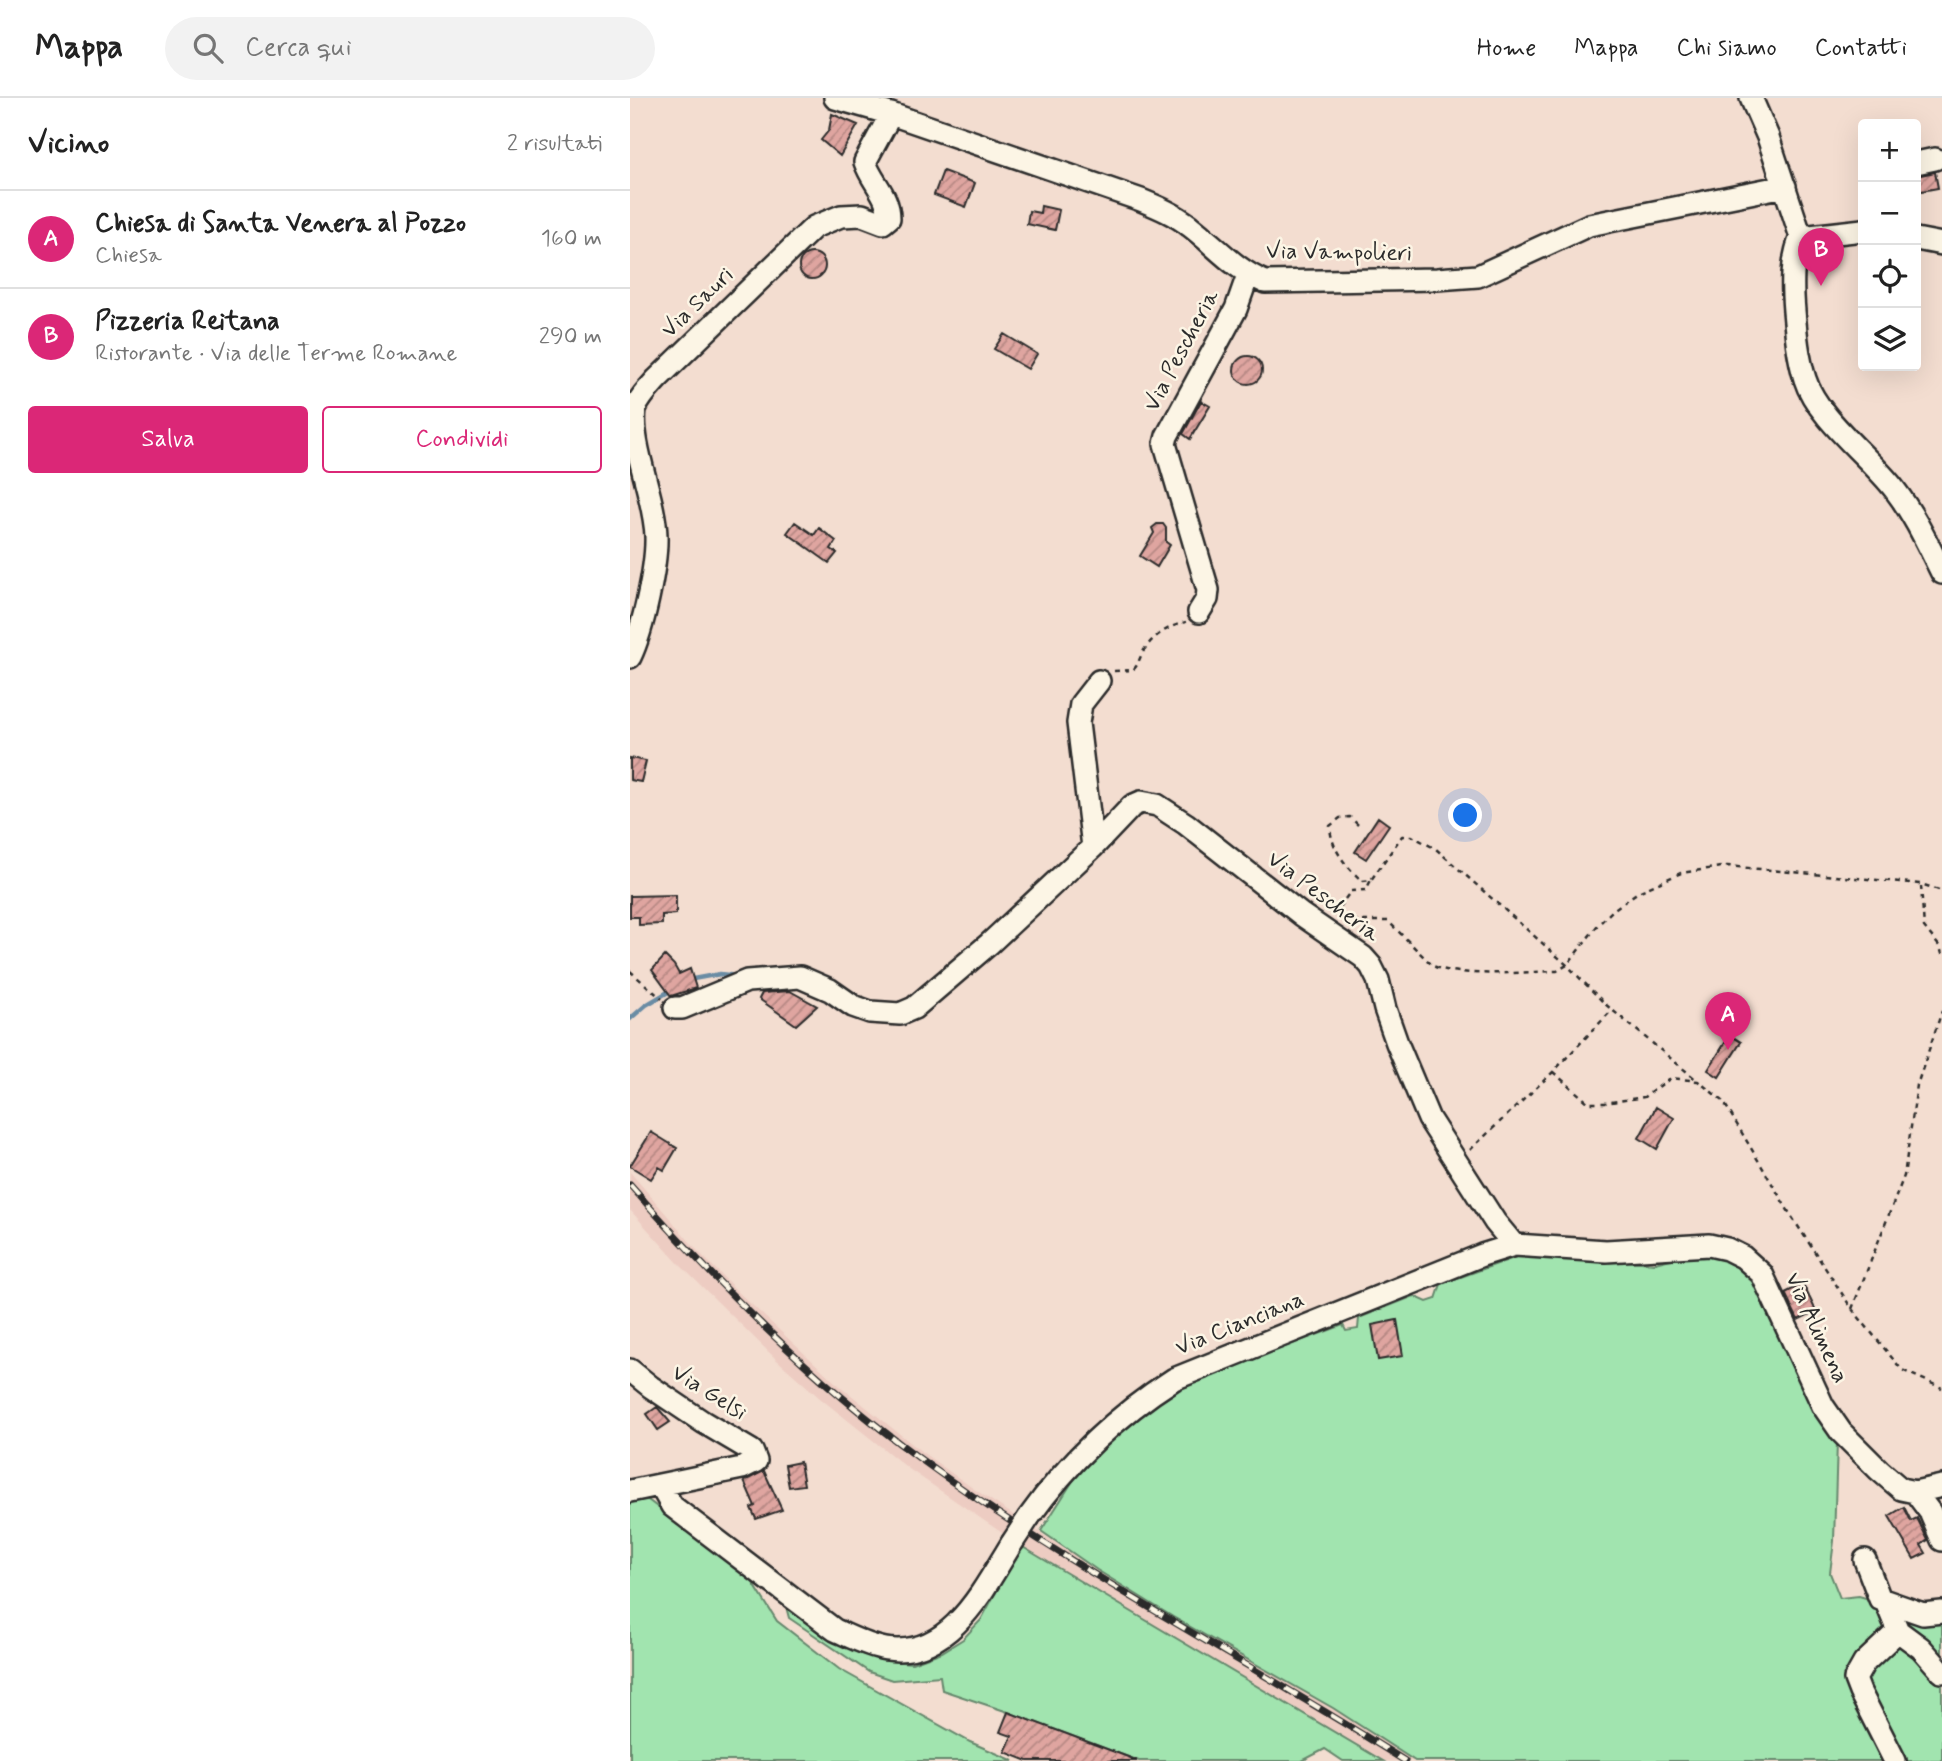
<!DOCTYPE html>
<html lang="it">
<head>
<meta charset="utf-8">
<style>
  body { margin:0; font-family:Mynerve,sans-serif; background:#f2f2f2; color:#222 }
  .controls { position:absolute; right:21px; top:21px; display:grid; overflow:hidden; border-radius:7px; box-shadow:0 7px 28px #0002 }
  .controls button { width:63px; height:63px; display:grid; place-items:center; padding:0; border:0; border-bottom:2px solid #e0e0e0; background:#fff; color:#222; font:35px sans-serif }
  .you { position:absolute; left:836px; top:718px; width:24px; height:24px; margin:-18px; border:5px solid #fff; border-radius:50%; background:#1a73e8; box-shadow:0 0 0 10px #1a73e833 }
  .badge { display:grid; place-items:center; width:46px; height:46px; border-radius:50%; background:#db2777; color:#fff; font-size:23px; font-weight:700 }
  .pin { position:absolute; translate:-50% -58px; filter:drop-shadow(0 2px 4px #0008) }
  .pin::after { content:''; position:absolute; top:37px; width:24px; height:21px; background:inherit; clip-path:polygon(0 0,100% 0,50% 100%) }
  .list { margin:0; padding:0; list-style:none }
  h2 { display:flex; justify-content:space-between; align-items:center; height:91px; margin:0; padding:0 28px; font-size:30px }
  h2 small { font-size:23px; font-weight:400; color:#767676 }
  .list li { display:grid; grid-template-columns:46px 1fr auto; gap:21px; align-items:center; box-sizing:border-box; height:98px; padding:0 28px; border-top:2px solid #e0e0e0 }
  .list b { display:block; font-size:26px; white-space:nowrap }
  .list p { margin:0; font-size:23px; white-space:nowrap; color:#767676 }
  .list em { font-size:23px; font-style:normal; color:#767676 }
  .actions { display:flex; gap:14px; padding:21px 28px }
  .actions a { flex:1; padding:16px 0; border:2px solid #db2777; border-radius:7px; text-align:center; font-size:24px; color:#db2777 }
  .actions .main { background:#db2777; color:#fff }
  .icon { flex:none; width:38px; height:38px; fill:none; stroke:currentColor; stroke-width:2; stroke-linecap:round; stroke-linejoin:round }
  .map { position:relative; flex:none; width:1312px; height:1663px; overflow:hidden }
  header { display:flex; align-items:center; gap:42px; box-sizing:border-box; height:98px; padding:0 35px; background:#fff; border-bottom:2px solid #e0e0e0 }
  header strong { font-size:33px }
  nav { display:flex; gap:38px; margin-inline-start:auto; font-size:24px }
  .search { width:490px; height:63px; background:#f2f2f2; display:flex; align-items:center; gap:18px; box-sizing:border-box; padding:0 24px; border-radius:38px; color:#767676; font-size:26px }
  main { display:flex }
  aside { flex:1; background:#fff }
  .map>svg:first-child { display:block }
</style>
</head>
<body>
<header>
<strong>Mappa</strong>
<div class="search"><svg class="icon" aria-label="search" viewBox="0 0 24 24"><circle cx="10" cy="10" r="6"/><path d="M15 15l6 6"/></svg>Cerca qui</div>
<nav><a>Home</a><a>Mappa</a><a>Chi siamo</a><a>Contatti</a></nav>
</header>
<main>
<aside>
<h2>Vicino<small>2 risultati</small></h2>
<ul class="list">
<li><span class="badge">A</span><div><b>Chiesa di Santa Venera al Pozzo</b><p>Chiesa</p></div><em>160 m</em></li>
<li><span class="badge">B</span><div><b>Pizzeria Reitana</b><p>Ristorante · Via delle Terme Romane</p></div><em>290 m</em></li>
</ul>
<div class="actions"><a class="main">Salva</a><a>Condividi</a></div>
</aside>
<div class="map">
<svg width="1312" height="1663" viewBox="0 0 1312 1663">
  <defs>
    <pattern id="building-hatch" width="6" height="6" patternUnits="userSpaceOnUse" patternTransform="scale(1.75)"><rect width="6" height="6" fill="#dfa5a0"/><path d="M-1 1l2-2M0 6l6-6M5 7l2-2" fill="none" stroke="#b58783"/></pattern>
  </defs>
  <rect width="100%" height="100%" fill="#f3ddd0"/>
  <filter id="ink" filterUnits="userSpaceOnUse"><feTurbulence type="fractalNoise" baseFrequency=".0143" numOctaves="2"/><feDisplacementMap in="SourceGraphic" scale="14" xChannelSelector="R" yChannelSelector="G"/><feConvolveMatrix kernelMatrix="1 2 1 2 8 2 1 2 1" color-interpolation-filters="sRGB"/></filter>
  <g filter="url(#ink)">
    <path fill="#edccc2" d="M0,1074L67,1152L107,1193L205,1284L292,1354L344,1391L467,1472L543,1519L703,1610L785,1663H753L391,1448L279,1371L191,1301L148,1263L50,1167L0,1112Z"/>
    <path fill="#a1e4af" stroke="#66886d" stroke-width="2" d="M895,1156L1025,1165L1060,1156H1089L1125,1177L1167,1277L1207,1343L1204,1443L1200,1475L1210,1500L1229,1498L1301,1519L1312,1517V1663H785L703,1610L543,1519L467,1472L411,1433L448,1375L473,1347L543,1291L713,1227L716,1233L728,1231L729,1220L784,1198L797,1204L806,1201L811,1186Z
      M4,1399L18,1402L120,1480L147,1523L209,1571L340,1644L384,1663H0V1401Z
      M391,1448L753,1663H713L695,1651L672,1663H509L378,1614L312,1592L310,1578L262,1582L239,1574L159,1520L155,1505L215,1549L250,1562L282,1565L312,1554L333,1541L351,1522Z"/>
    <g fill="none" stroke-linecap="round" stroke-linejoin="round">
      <path stroke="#6b8ca4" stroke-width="4.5" d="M63,881L90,876L108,878
        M0,921L16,907L38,894"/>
    </g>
    <path fill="url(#building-hatch)" stroke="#2b2b2b" stroke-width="2" d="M202,16L228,27L210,58L191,42L199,32Z
      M313,73L345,85L336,109L304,97Z
      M1305,74L1308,90L1286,94V78Z
      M411,108L429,112L425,132L397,126L399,113L410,115Z
      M169 168a13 13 0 1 1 26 0a13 13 0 1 1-26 0Z
      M374,236L407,256L398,271L364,251Z
      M604 272a14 14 0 1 1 28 0a14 14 0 1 1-28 0Z
      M571,303L580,308L560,341L553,336Z
      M165,424L184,437L189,430L206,443L201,451L207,455L199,465L157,435Z
      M527,426H533L536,430V444L540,447L527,469L510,458L524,435L522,430Z
      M0,660L16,663L11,684L0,682Z
      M748,719L759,727L736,761L725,754Z
      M46,797V816L32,817V826L9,827V819H0V798Z
      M35,858L44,867L49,876L60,871L66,890L41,898L22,872Z
      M160,893L187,908L166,927L129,901L132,895Z
      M1100,937L1111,944L1089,979L1078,972Z
      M1026,1009L1044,1020L1027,1051L1009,1040Z
      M21,1034L47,1050L34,1072L29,1069L21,1081L0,1068Z
      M1173,1186L1186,1213L1168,1222L1155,1195Z
      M767,1222L773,1258L748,1262L742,1227Z
      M27,1309L40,1324L28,1332L17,1316Z
      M170,1364L174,1387L159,1389L155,1367Z
      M134,1373L152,1412L126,1421L121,1410L125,1408L114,1383Z
      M1274,1409L1281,1423L1287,1420L1298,1442L1291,1447L1296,1455L1284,1461L1259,1418Z
      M378,1614L506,1662V1663H398L375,1654L382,1638L370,1634Z"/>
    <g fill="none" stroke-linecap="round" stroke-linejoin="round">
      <defs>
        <path id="minor" d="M205,0L261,16L511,102C528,109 545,116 560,128C585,147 604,171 635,184L807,181L848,178L959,127L1155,88
          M1121,0L1138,39L1171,139
          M1286,65L1305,61
          M1171,139C1161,162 1162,189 1164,213C1166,236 1168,259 1175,281C1187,320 1240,359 1265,392C1285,418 1298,447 1312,475
          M1171,139L1233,132
          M1286,141L1312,146
          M569,514L577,501L578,492L535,346L537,338L606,211L618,177
          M0,559C13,532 27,467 26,438C25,399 0,348 5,311C9,300 19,290 27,281L184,129L211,118L232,117L253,125L259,120C259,97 242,85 235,64L261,16
          M463,749L448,625L451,606L469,583
          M45,910H52L117,883L170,879L200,892L223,908L240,914L270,916L284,910L359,846L463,749L502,708L511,704L527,707L556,726L672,817L733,859L741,868L748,882L755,911L767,945L799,1021L865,1124L884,1147
          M0,1272L21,1289L73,1324L122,1353L126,1363L112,1370L0,1393
          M30,1387L42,1408L205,1532C221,1539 238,1548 256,1551C321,1561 354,1490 382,1445
          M1285,1394L1300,1414L1312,1442
          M399,1419C439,1363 486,1318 544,1281L852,1157L884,1147L976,1153L1079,1147L1097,1151L1113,1159L1132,1176L1193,1308L1211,1334L1249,1372L1271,1391L1285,1394L1312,1388
          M1235,1462L1250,1501L1293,1516L1312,1514
          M1256,1504L1268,1533L1234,1565L1225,1581L1230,1594L1265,1663
          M1268,1533L1291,1550L1312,1574"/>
      </defs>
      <use href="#minor" stroke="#2b2b2b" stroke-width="26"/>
      <path stroke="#2b2b2b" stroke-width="2.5" stroke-dasharray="5 5" stroke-linecap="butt" d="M484,573L503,572C508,567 508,564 511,558C519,540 538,528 556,524
        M728,727L720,719L710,720L700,728C701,751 716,768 732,783L741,782L772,738H782L806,751L937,867L975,906L1068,983
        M1291,788L1294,829L1310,849L1312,856
        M703,817L721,793L736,792L741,782
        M713,823H758L803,868C830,880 896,874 927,873L937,867L967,828L983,812L1008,794L1051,775L1097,768L1291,786L1312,793
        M0,873L32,901
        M923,974L959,1005H975L1014,999L1041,980L1068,983L1093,1003L1160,1116L1222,1211L1272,1272L1312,1290
        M840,1052L923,974L982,912
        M1222,1211L1274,1078L1287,987L1312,913"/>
      <use href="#minor" stroke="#fcf5e5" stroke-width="21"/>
      <defs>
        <path id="rail" d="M0,1087C88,1187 181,1281 289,1360C443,1473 613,1560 775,1663"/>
      </defs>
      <use href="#rail" stroke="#2b2b2b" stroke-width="7"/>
      <use href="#rail" stroke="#fcf5e5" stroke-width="4.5" stroke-dasharray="13" stroke-linecap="butt"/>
      <defs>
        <path id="minor-bridge" d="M382,1445L399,1419"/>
      </defs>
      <use href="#minor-bridge" stroke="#2b2b2b" stroke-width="26" stroke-linecap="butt"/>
      <use href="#minor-bridge" stroke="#fcf5e5" stroke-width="21"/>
    </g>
  </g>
  <g text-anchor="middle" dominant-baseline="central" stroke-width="5" stroke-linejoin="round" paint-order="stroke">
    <g font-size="23" fill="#2b2b2b" stroke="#fcf5e5">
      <text transform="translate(709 155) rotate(1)">Via Vampolieri</text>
      <text transform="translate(68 205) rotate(-44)">Via Sauri</text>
      <text transform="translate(552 253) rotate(-62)">Via Pescheria</text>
      <text transform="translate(693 799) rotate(37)">Via Pescheria</text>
      <text transform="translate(610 1226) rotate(-22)">Via Cianciana</text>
      <text transform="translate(1186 1230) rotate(65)">Via Alimena</text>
      <text transform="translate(79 1295) rotate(32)">Via Gelsi</text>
    </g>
  </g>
</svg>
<div class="controls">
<button>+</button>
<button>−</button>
<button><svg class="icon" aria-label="locate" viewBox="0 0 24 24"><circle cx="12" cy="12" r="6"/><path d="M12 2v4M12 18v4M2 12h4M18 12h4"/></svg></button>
<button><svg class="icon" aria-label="layers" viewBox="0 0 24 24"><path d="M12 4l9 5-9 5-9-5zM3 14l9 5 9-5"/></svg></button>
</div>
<div class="you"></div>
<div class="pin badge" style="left:1098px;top:952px">A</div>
<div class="pin badge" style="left:1191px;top:188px">B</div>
</div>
</main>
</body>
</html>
